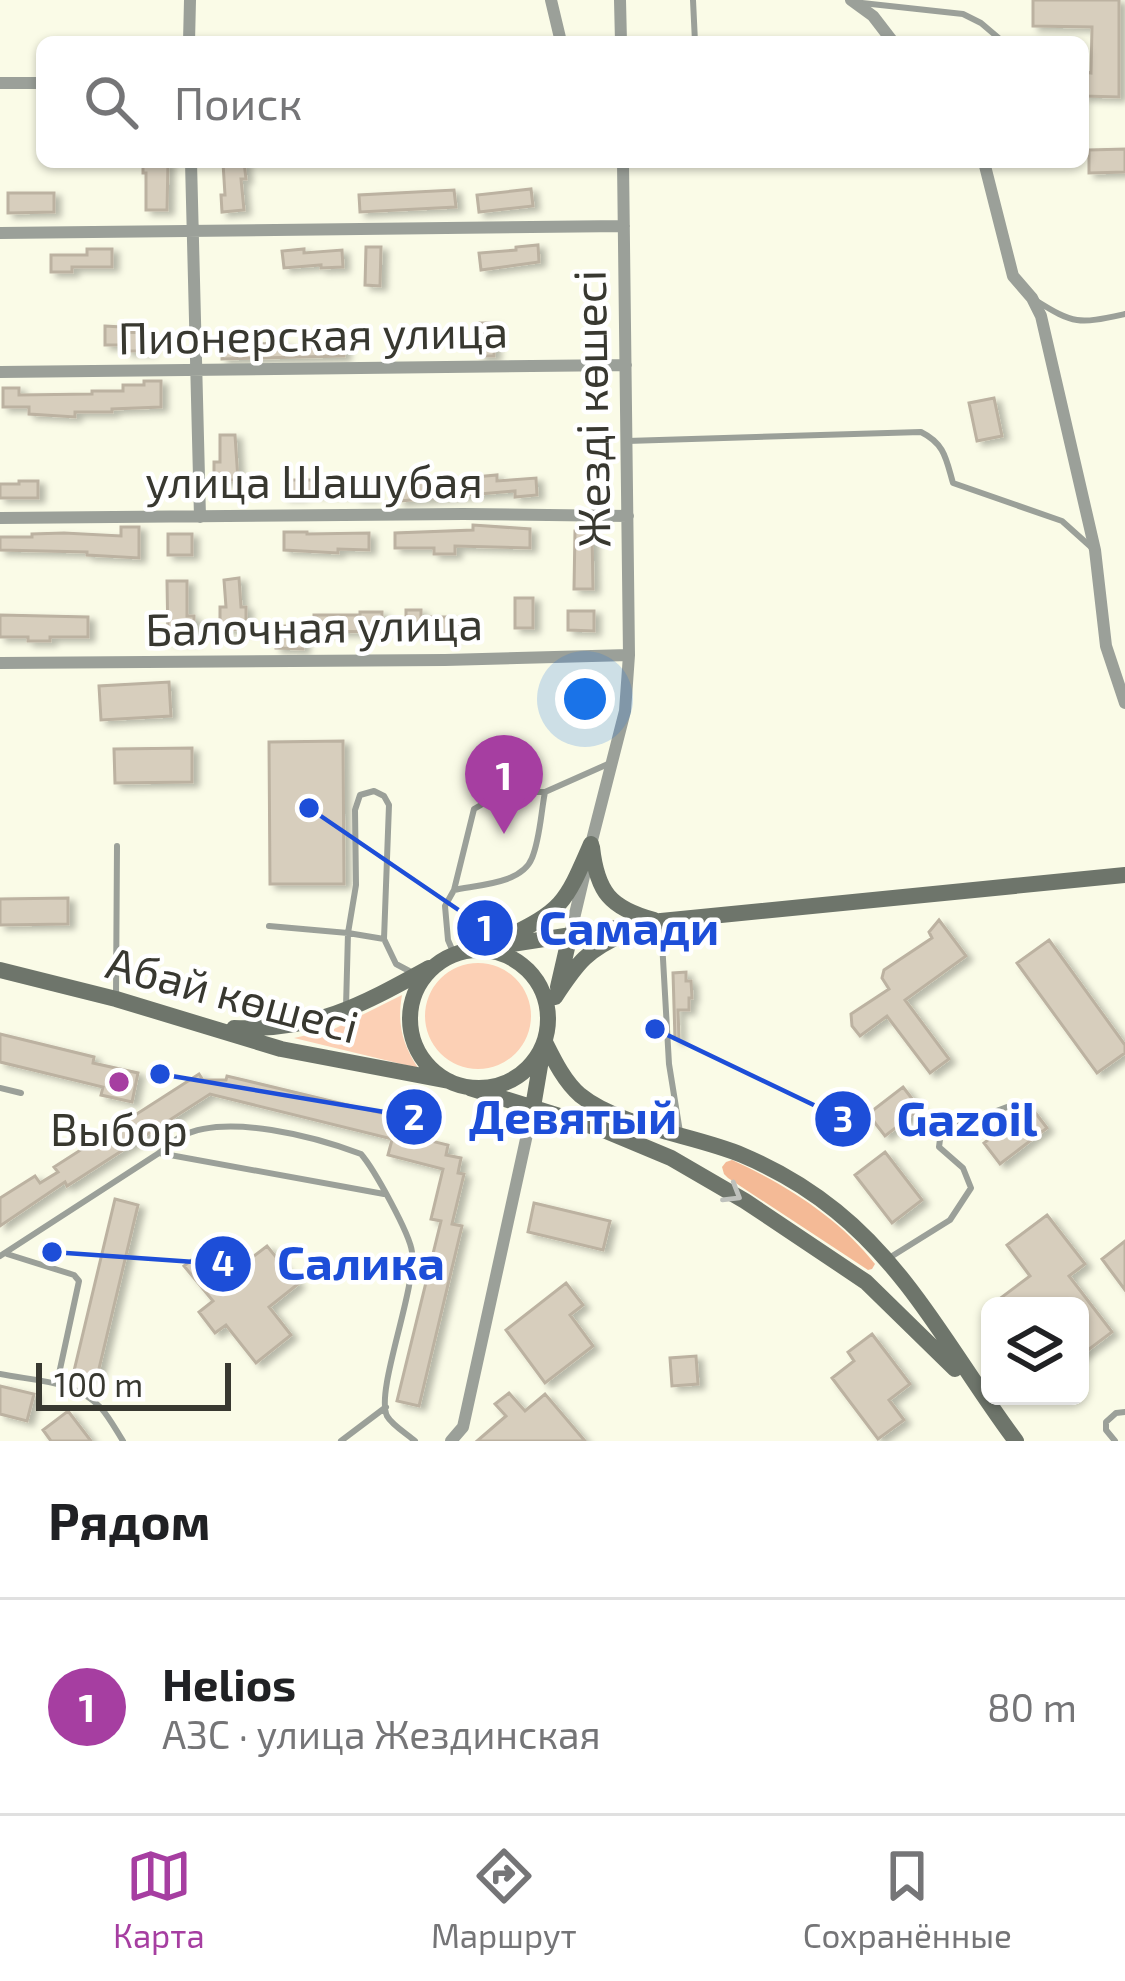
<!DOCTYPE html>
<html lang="ru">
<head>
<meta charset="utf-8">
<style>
  body { margin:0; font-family:"Exo 2",sans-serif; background:#f6f6f6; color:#202124 }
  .controls { position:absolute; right:36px; bottom:36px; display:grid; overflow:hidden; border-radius:18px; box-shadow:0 3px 9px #0004 }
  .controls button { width:108px; height:108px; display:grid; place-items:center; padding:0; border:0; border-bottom:3px solid #e0e0e0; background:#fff; color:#202124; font:60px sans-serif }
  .scale { position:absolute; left:36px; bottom:30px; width:195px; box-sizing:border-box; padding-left:12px; border:6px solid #383830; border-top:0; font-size:33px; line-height:42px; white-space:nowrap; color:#383830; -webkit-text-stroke:9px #fff; paint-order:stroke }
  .you { position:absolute; left:585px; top:699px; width:42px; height:42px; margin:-30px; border:9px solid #fff; border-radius:50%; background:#1a73e8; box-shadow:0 0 0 18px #1a73e833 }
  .badge { display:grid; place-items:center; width:78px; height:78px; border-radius:50%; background:#a63ea1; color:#fff; font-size:39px; font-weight:700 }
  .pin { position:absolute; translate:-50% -99px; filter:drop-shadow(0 3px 6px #0008) }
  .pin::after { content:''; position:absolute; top:63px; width:42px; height:36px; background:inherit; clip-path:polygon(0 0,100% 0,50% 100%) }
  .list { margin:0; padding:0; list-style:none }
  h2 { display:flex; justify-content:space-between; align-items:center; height:156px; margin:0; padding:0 48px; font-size:51px }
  h2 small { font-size:39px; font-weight:400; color:#757577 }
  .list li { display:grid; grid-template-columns:78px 1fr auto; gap:36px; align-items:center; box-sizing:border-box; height:216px; padding:0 48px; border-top:3px solid #e0e0e0 }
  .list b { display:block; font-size:45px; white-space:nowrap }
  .list p { margin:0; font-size:39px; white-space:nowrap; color:#757577 }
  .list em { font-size:39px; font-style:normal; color:#757577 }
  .icon { flex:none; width:66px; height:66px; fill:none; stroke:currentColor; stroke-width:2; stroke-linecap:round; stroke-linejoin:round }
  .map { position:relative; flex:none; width:1125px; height:1441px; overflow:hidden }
  .search { position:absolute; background:#fff; box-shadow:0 3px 9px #0004; left:36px; right:36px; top:36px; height:132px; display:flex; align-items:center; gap:30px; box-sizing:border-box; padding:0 42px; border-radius:18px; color:#757577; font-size:45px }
  .sheet { height:372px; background:#fff }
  nav { display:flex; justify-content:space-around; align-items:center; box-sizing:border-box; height:168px; border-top:3px solid #e0e0e0; background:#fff; font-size:33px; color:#757577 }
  nav a { display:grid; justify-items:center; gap:6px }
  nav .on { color:#a63ea1 }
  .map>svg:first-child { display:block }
</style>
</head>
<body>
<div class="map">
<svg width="1125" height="1441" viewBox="0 0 1125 1441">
  <defs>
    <filter id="shadow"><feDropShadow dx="6" dy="4" stdDeviation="3" flood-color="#0004"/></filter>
  </defs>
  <rect width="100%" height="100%" fill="#fafbe7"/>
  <path fill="#fcd0b5" d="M425 1016a53 53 0 1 1 106 0a53 53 0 1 1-106 0Z
    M402,995C397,1024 402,1043 418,1068L294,1038L334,1029Z"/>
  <path fill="#f4ba96" d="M732,1160C785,1184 839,1218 875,1264L872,1269L868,1270L728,1178L724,1174L722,1167L726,1162Z"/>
  <path fill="#d7cebd" stroke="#bcb2a1" stroke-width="3" filter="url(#shadow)" d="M1033,0H1119V97L1083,96V72L1091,73L1092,27L1033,26Z
    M1125,149V172L1089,173V150Z
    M143,162H168L167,210H146V173H143Z
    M244,162L246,179H241L244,210L222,212L221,195H225L223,163Z
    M531,189L533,206L479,212L477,195Z
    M454,190L456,207L360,212L359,195Z
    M8,193H54V212L8,213Z
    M538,245L539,262L481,270L479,253L516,250V247Z
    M366,247H381L380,286L365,285Z
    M87,249H112V267H72V272H51V255H87Z
    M304,249V253L342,250L343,267L321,268V265L284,268L282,251Z
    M480,323H495L494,356H479Z
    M105,326L121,327V332L150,333V351H126V345H105Z
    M328,338H344V356L222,359V345L285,343V346H328Z
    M144,381H161V407L112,409V412H75V417L29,414V407H3V388H19V395L92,394V391H123V385H144Z
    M994,398L1002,436L977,441L969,403Z
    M220,435H235L238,480H214V462H220Z
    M497,475V481L536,478L537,495L515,497V491L399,501L398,484Z
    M320,477H338V481H374L373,497H356V493H301V496H284V480H320Z
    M19,481H38V498H0V484H19Z
    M473,525L530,529V548L455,546V554H434V548H395V533L473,530Z
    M121,527H139V558L87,555V552L0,550V537H32V534L64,533L121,536Z
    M575,531H592L593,589H574Z
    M284,532H307V534L369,533V550L338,549V553L284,550Z
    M168,534H192V555H168Z
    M239,578L241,607H246V630L220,629V607H226L224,580Z
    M167,581H187V616H194V640H168Z
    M515,598H533V628H515Z
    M406,610H421V617H455V636H440V630H406Z
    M568,611H594V631L568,630Z
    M360,612H382V632L314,631V615H360Z
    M0,615L88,617V637H50V641H28V637H0Z
    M276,626H303V649L276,648Z
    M169,682L171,716L101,720L99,686Z
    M343,741L344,884H270L269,742Z
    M192,748V782L115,783L114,749Z
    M68,898V924L0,925V899Z
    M939,920L966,956L905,1000L949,1059L930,1073L887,1016L860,1036L852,1026L851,1014L889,989L882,978L884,970L932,938L929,932Z
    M1049,940L1125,1045V1053L1097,1073L1017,963Z
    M686,972V981H691L692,998H689V1010H678L679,1039H675L673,973Z
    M0,1034L94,1057L93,1063L138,1073L132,1102L101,1095L103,1087L0,1062Z
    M199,1074L203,1080H226L227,1076L398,1117L392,1139L210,1094L67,1186L65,1182L0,1226V1198L35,1176L40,1183L58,1172L54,1167Z
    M903,1087L920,1109L885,1136L868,1114Z
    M1031,1107L1047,1128L1000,1164L984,1143Z
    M394,1132L448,1145L446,1155L461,1158L458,1173L464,1174L452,1224L462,1226L419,1406L397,1401L441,1221L431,1219L443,1169L388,1155Z
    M885,1152L922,1200L892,1223L855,1175Z
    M115,1199L138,1205L97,1377L74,1371Z
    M534,1203L610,1221L603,1250L528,1232Z
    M1047,1215L1085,1264L1069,1276L1112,1332L1080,1356V1306H990L1030,1276L1007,1245Z
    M219,1238L241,1266L267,1246L298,1284L269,1307L291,1335L256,1363L226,1325L215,1333L199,1312L213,1301L184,1266Z
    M1125,1241V1290L1102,1259Z
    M566,1283L583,1305L570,1315L593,1346L545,1383L506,1330Z
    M872,1334L910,1384L889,1400L904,1420L878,1439L832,1378L854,1361L848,1352Z
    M696,1356L698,1384L672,1386L670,1358Z
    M0,1386L34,1394L27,1421L0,1414Z
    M509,1393L525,1411L545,1394L585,1441H477L506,1416L495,1404Z
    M68,1411L91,1441H51L43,1430Z"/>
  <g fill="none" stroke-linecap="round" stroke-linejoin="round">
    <path stroke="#9ba099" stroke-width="6" d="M693,0L695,42
      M862,3L963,14L981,23L1001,40
      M1035,300C1075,325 1078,324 1125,314
      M627,441L921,432C945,444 946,459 953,483L1062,521L1091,547
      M454,890C477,885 522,884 532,858C540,839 541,812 545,792
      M661,924L669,1064L680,1132
      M269,926L348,933L384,939
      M454,954L448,940L445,906L454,890L474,809L486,802L523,792H545L608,764
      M116,995L117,846
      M346,1007L348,933L356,885L355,810L360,795L374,791L384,796L389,805L384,939L396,964L413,973
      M0,1088L21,1093
      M159,1153L384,1194
      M7,1254L74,1275L79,1281L57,1383
      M0,1256L159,1153C166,1148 174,1140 182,1136C227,1113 316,1137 361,1154C374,1169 410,1234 412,1252C416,1291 375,1391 387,1416C392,1425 407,1434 415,1441
      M889,1258L950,1220L971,1188L963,1168L939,1147L941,1132L1007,1107
      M0,1374C35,1381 75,1380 101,1408C109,1417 116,1430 123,1441
      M341,1441L386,1407
      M1115,1441L1106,1430V1422L1116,1413L1125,1412"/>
    <path stroke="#9ba099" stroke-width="12" d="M551,0L561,42
      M620,0L621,42
      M851,0L873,16L893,42
      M189,42L190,0
      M0,83H42
      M191,162L200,517
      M984,162L1013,276L1032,298L1041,316L1095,550L1106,646L1125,703
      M0,233L624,226
      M0,372L626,365
      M0,518L463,514L628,516
      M0,663L445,660L629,655
      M589,852L625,711L629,655L623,162
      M570,935L585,872
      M451,1441L463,1427L533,1107"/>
    <path stroke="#6e756b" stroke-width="16" d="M592,847C597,892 610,908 654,920
      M503,939C563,910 565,904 591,844
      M474,950L661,921L1125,875
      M410 1019a69 69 0 1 1 138 0a69 69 0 1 1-138 0Z
      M0,970L116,999L281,1049L449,1081
      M558,987L570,935
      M555,997C578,962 587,950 626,933
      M234,1028C315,1031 360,1006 429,968
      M545,1042C554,1060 564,1081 580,1095C619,1127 695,1135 742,1155C775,1169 809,1189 836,1211C912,1272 958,1364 1016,1441
      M470,1088L604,1130L671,1158L745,1201L866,1282L955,1369
      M533,1107L542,1054"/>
  </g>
  <defs><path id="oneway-chevron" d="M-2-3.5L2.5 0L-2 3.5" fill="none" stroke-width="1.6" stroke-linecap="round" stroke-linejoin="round" transform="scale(3)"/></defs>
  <use stroke="#bec1bc" href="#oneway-chevron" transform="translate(733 1194) rotate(31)"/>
  <circle fill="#a63ea1" stroke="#fff" stroke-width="4.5" cx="119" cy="1082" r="12"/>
  <g text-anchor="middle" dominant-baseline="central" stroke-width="9" stroke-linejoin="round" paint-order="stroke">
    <g font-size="45" fill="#383830" stroke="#fff">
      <text transform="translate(313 333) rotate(-1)">Пионерская улица</text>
      <text transform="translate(590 409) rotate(-91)">Жезді көшесі</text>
      <text x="314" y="480">улица Шашубая</text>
      <text transform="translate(314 625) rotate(-1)">Балочная улица</text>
      <text transform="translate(233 993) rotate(15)">Абай көшесі</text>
    </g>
    <g font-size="45" fill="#383830" stroke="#fff">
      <text x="119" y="1128">Выбор</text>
    </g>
  </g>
  <path fill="none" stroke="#1d4ed8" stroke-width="4.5" d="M309 808L485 928M160 1074L414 1117M655 1029L843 1119M52 1252L223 1264"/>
  <g fill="#1d4ed8" stroke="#fff" stroke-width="4.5">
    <circle cx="309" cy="808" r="12"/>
    <circle cx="160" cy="1074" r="12"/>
    <circle cx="655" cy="1029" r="12"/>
    <circle cx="52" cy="1252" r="12"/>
    <circle cx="485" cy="928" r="30"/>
    <circle cx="414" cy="1117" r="30"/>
    <circle cx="843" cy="1119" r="30"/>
    <circle cx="223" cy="1264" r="30"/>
  </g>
  <g font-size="36" text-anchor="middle" font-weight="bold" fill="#fff">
    <text x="485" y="941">1</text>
    <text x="414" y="1130">2</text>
    <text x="843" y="1132">3</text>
    <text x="223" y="1276">4</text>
  </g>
  <g font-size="48" text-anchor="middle" font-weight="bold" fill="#1d4ed8" stroke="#fff" stroke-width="9" stroke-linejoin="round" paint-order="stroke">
    <text x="629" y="945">Самади</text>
    <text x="573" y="1134">Девятый</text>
    <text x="967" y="1136">Gazoil</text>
    <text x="361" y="1280">Салика</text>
  </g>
</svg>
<div class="controls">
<button><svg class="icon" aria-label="layers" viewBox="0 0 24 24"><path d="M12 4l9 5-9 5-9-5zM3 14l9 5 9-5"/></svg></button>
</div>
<div class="scale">100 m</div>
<div class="you"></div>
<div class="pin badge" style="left:504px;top:834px">1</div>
<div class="search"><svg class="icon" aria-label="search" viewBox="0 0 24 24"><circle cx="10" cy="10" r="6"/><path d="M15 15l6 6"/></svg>Поиск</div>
</div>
<section class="sheet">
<h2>Рядом<small></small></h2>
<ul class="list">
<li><span class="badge">1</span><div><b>Helios</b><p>АЗС · улица Жездинская</p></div><em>80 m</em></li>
</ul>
</section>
<nav>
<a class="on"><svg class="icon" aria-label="map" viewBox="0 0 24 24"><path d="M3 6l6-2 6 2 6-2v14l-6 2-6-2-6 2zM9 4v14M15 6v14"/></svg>Карта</a>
<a><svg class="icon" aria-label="directions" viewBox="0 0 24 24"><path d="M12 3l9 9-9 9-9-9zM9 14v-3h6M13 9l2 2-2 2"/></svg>Маршрут</a>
<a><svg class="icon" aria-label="saved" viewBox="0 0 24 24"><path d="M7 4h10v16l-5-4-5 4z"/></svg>Сохранённые</a>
</nav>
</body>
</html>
